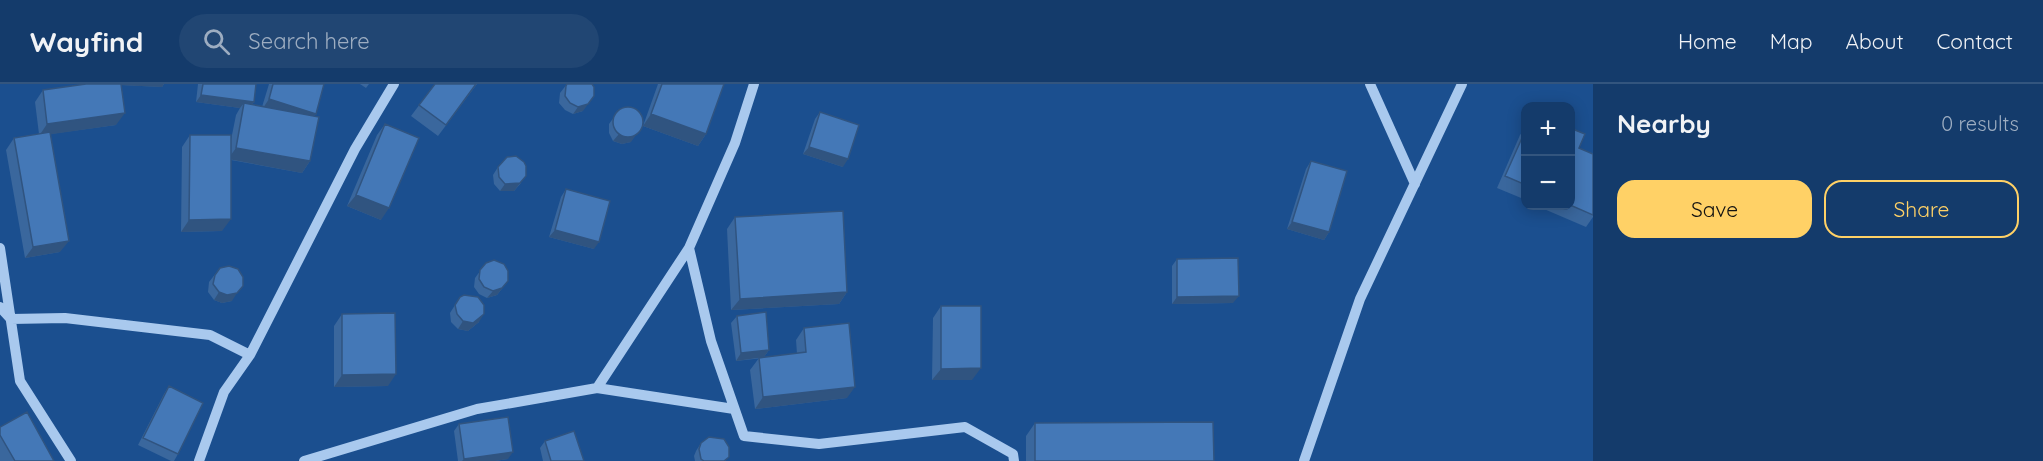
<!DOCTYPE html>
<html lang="en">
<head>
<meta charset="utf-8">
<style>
  body { margin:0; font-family:Quicksand,sans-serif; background:#214673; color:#f1f3f6 }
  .controls { position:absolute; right:18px; top:18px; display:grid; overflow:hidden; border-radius:12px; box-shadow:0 3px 15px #0003 }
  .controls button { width:54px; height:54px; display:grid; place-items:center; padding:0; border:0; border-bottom:2px solid #33557e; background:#143b6b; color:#f1f3f6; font:30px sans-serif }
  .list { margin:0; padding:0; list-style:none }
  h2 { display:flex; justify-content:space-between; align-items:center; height:78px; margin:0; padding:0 24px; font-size:26px }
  h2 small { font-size:20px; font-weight:400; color:#9dadc1 }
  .actions { display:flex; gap:12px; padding:18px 24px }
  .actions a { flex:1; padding:14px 0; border:2px solid #ffd166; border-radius:18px; text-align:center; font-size:21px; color:#ffd166 }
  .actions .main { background:#ffd166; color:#111 }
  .icon { flex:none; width:33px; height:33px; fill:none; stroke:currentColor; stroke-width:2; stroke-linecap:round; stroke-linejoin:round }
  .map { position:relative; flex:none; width:1593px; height:377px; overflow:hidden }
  header { display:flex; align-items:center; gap:36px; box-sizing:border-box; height:84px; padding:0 30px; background:#143b6b; border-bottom:2px solid #33557e }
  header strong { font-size:28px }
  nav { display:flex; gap:33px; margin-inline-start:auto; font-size:21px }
  .search { width:420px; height:54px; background:#214673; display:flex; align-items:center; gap:15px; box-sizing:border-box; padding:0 21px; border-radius:33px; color:#9dadc1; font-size:22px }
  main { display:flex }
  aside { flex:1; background:#143b6b }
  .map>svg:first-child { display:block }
</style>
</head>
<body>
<header>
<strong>Wayfind</strong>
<div class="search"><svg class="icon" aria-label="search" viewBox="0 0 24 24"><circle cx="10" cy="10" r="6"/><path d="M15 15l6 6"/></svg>Search here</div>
<nav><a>Home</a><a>Map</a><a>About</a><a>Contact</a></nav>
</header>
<main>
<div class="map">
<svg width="1593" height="377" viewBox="0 0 1593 377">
  <rect width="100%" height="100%" fill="#1b4f8f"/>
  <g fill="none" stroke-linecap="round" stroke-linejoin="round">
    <path stroke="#a9c9ee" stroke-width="10" d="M754,0L735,59L689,164L711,257L744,352L819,360L965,343L1013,370L1014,377
      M1370,0L1415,100
      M0,164L20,297L71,377
      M0,223L11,235L65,234L210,251L250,271
      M597,304L734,325
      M199,377L224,308L250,271L355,65L394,0
      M304,377L477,325L597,304L689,164
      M1304,377L1360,215L1462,0"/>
  </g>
  <path fill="#3a679d" d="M86,0H164L162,3L121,1L116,41L50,50L60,168L25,174L6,66L14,54L39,50L35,18L43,6Z
    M198,0H256L254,18L252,21L262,23L269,0H324L316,30L314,32L310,77L302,89L231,76L222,147L181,148L182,63L190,51L231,56L236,31L240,24L196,18Z
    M360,0H369L366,4Z
    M435,0H477L438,52L411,32Z
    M567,0L583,27L573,30L565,26L559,19L560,9Z
    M658,0H723L706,50L698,62L643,42Z
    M620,25L631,58L622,60L613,57L609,49V40Z
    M820,28L843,83L803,70L815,35Z
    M385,40L381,136L347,122L377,51Z
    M1526,43V116L1497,104L1520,51Z
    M1570,44L1579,64L1593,70V133L1586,143L1537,122H1570Z
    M1311,77L1329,148L1324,156L1287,145L1306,85Z
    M498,83L521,99L514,107H500L494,100L493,91Z
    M566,105L594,165L549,153L561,113Z
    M735,133L847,208L839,220L731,226L727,145Z
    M1177,175L1233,219L1172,220V182Z
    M486,179L508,197L497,211L487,214L479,210L474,203L475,194Z
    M220,184L232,217L222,219L214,216L208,208L209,198Z
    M460,213L479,238L468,247L458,245L451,238L450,229Z
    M941,222L972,296H932L933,234Z
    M342,230L388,302L334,303V242Z
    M737,232L769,266L764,273L797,270L796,256L804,244L847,314L755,325L750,286L759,274H763L736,277L731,239Z
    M169,302L178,370L174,377H171L138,361L164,310Z
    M1035,339L1214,377H1026V352Z
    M459,340L508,375L495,377H458L454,347Z
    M0,343L54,377H0Z
    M545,357L584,377H543L540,364Z
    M701,359L726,377H695L694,372L696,367Z"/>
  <path fill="#305480" d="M98,0H164L162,3Z
    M201,11L254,18L248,26L244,19L240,24L196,18Z
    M594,12L583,27L573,30L578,23Z
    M269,15L316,30L307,41L261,27Z
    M125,29L116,41L39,52L47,40Z
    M651,30L706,50L698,62L643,42Z
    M642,43L631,58L622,60L613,57L619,50Z
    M809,63L848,75L843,83L803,70Z
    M236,64L310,77L302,89L228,75Z
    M526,92L514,107H500L505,100Z
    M356,111L389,124L381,136L347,122Z
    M231,135L222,147L181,148L189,136Z
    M1292,138L1329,148L1324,156L1287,145Z
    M555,146L599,158L594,165L549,153Z
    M69,157L60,168L25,174L33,163Z
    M508,197L497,211L487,214L493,207Z
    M219,208L237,209L232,217L222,219L214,216Z
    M847,208L839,220L731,226L740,215Z
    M1239,212L1233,219L1172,220L1177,213Z
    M484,230L479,238L468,247L458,245L463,237Z
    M769,266L764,273L736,277L741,269Z
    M981,284L972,296H932L941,285Z
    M396,290L388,302L334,303L342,291Z
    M855,303L847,314L755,325L763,313Z
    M513,368L508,375L495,377H462L464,375Z"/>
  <path fill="#4478b7" stroke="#305480" stroke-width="1.5" d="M86,0H121L125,29L47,40L43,6Z
    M203,0H256L254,18L201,11Z
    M273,0H324L316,30L269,15Z
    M435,0H476L446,41L419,21Z
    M567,0H592L594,3V12L588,20L578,23L570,19L565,12L566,2Z
    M662,0H724L706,50L651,30Z
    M244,19L319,33L310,77L236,64Z
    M613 38a15 15 0 1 1 30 0a15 15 0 1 1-30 0Z
    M820,28L859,41L848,75L809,63Z
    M385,40L419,54L389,124L356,111Z
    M1570,44L1585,50L1579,64L1593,70V131L1570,121Z
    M1526,45V101L1505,92Z
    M50,48L69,157L33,163L14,54Z
    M190,51H231V135L189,136Z
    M516,72L524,78L526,82V92L520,99L505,100L499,93L498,83L507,73Z
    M1311,77L1347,87L1329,148L1292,138Z
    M566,105L610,117L599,158L555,146Z
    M843,127L847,208L740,215L735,133Z
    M1238,174L1239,212L1177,213V175Z
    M494,176L504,180L508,187V197L502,204L493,207L484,203L479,195L480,186L486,179Z
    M229,182L238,185L243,193V202L237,209L227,211L219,208L213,200L215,191L220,184Z
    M464,211L478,213L484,221V230L473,239L463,237L457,230L455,221L460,213Z
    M941,222H981V284L941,285Z
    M766,228L769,266L741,269L737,232Z
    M395,229L396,290L342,291V230Z
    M849,239L855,303L763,313L759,274L806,268L804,244Z
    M169,302L203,319L178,370L143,354Z
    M27,328L54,377H15L0,351V343Z
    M508,333L513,368L464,375L459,340Z
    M1213,338L1214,377H1035V339Z
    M574,347L584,377H551L545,357Z
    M709,353L724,355L729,363V373L724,377H704L701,375L699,365L701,359Z"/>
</svg>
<div class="controls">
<button>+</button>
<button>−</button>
</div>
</div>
<aside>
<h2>Nearby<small>0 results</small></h2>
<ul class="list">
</ul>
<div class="actions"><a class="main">Save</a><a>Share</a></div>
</aside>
</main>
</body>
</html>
